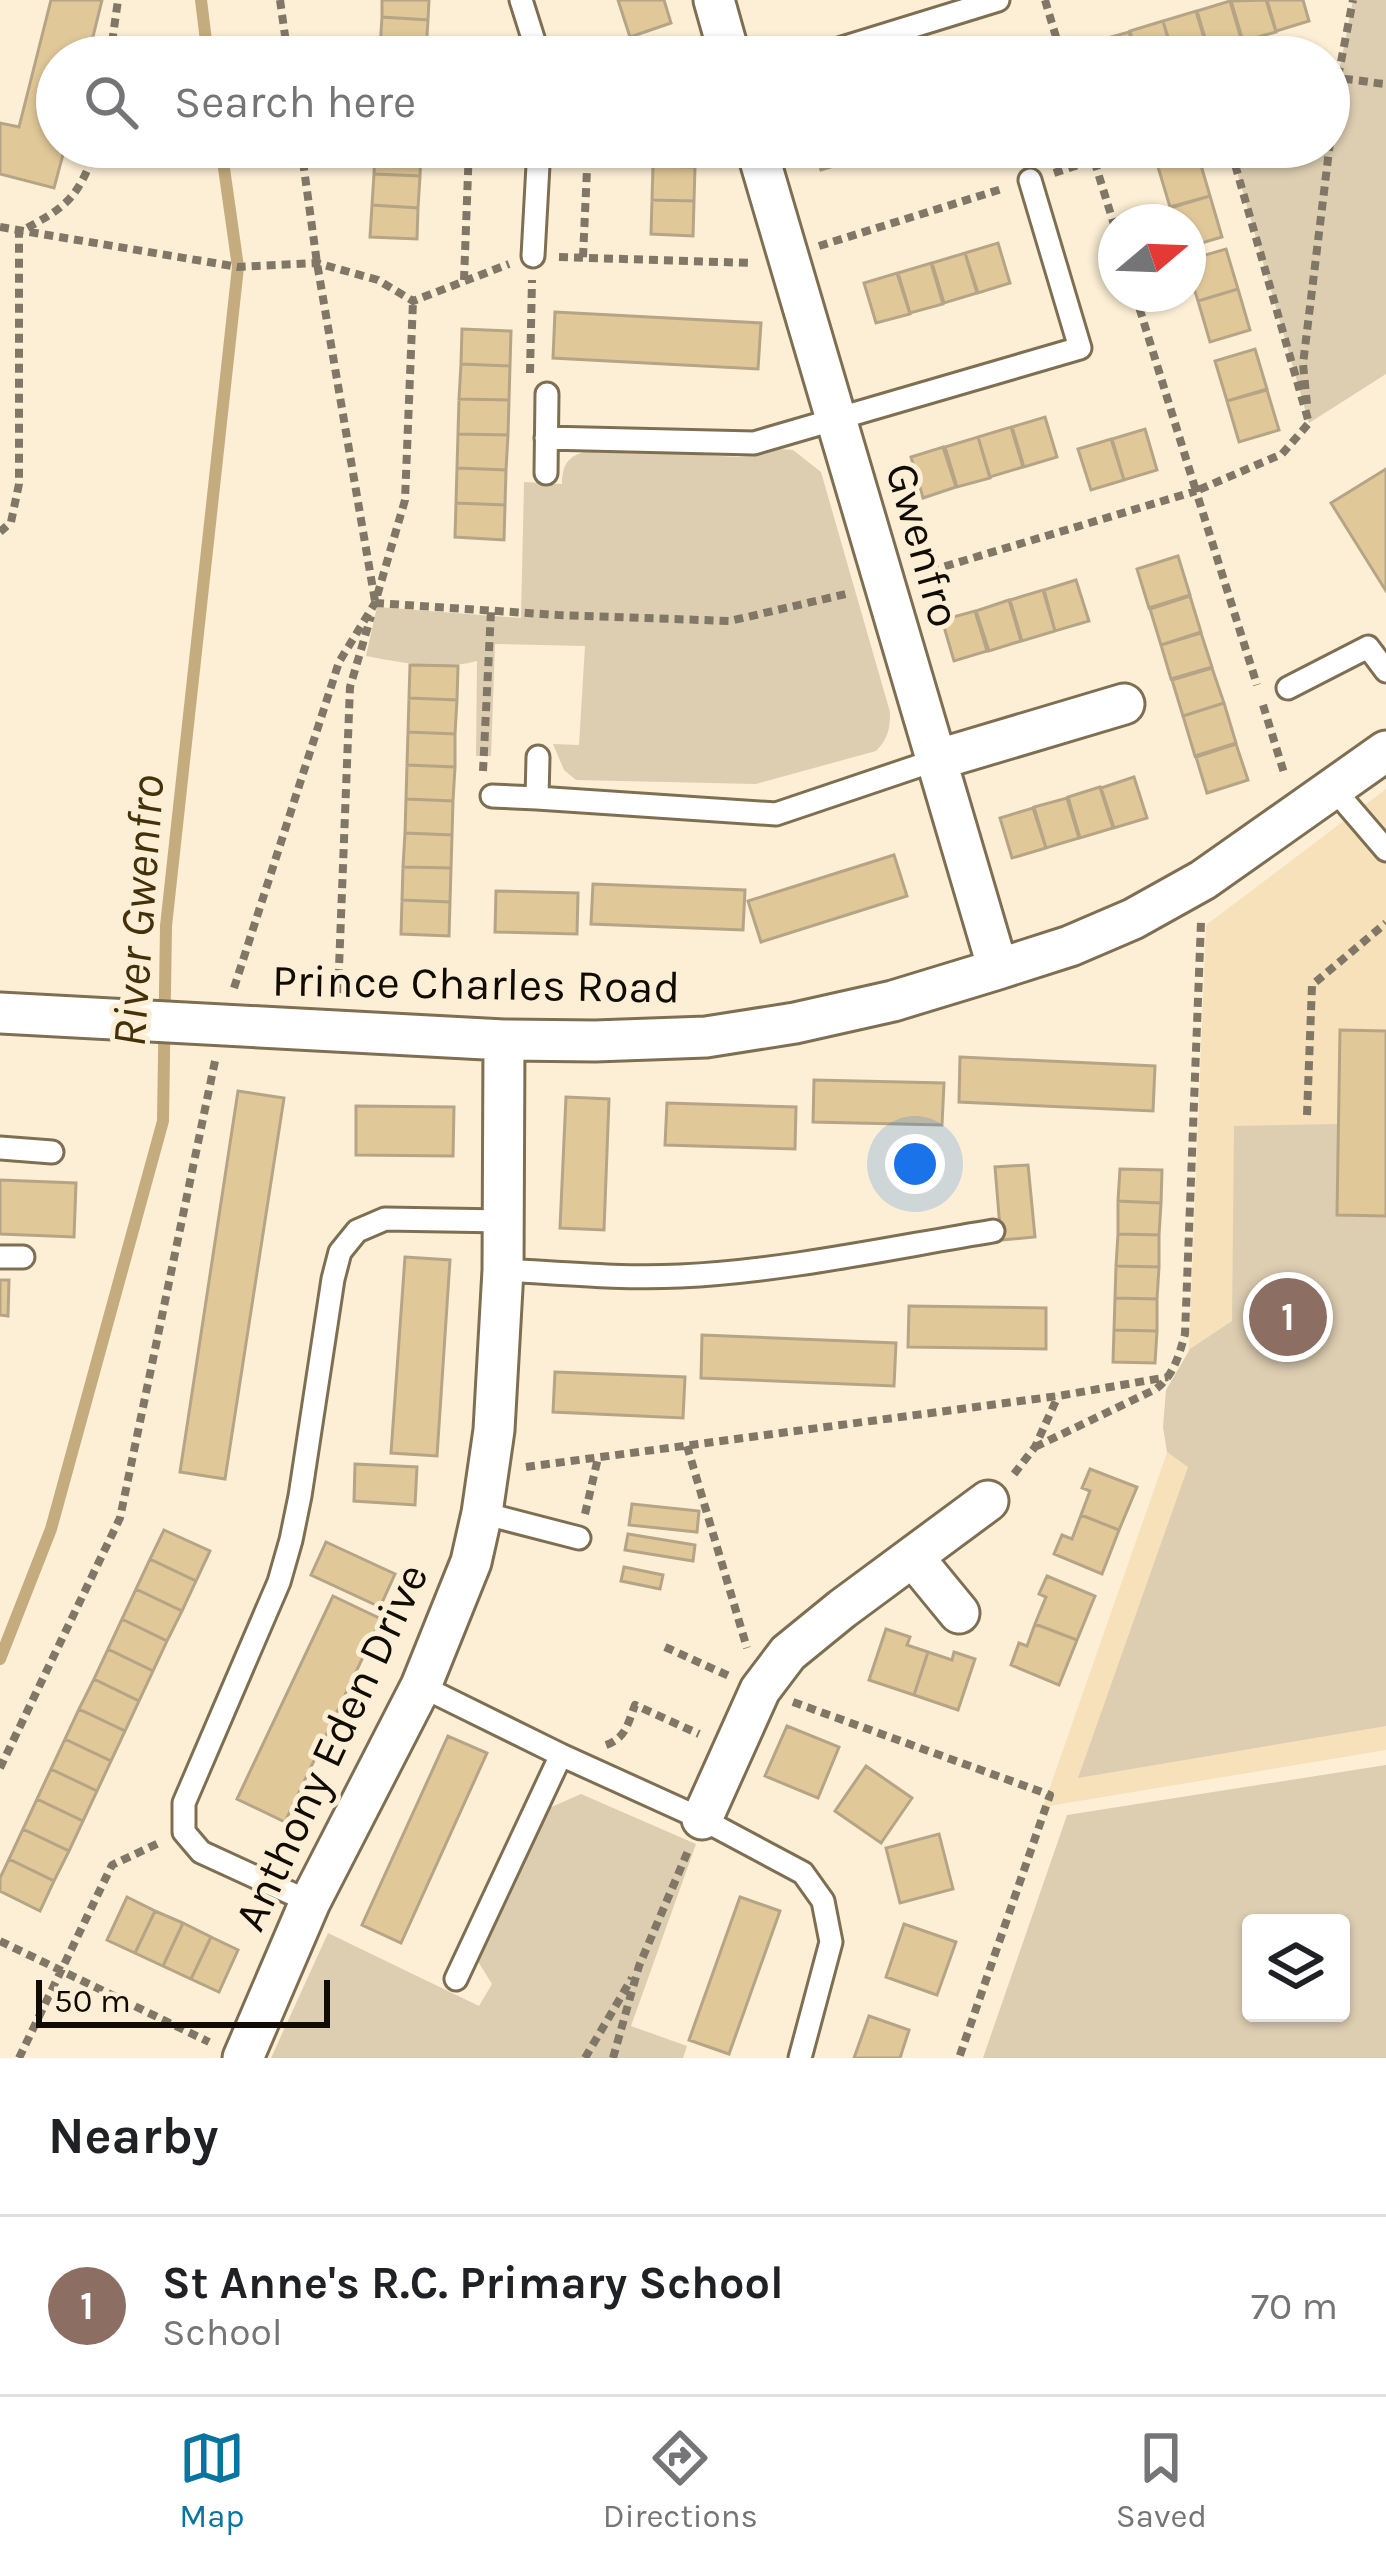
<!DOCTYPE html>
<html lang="en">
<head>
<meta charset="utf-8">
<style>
  body { margin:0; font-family:Karla,sans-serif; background:#f6f6f6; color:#202124 }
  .controls { position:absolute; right:36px; bottom:36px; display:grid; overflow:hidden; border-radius:12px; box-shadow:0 3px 9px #0004 }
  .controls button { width:108px; height:108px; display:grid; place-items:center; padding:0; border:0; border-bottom:3px solid #e0e0e0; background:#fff; color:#202124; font:60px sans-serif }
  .compass { position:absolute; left:1098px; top:204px; width:108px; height:108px; border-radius:50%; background:#fff; box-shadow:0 3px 9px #0004; rotate:71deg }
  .scale { position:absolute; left:36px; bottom:30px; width:294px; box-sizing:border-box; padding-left:12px; border:6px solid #110c03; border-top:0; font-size:33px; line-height:42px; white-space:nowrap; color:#110c03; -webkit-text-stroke:9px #fcefd5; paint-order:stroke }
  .you { position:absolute; left:915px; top:1164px; width:42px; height:42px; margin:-30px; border:9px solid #fff; border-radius:50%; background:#1a73e8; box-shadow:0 0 0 18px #1a73e833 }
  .badge { display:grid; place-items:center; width:78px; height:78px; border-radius:50%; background:#0675a0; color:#fff; font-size:39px; font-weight:700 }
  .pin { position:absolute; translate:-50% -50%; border:6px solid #fff; box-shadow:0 3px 12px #0006 }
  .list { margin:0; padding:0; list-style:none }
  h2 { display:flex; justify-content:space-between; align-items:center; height:156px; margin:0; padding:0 48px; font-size:51px }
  h2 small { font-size:39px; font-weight:400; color:#757577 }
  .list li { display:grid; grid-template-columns:78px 1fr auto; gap:36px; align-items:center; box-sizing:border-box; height:180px; padding:0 48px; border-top:3px solid #e0e0e0 }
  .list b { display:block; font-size:45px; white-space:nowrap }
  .list p { margin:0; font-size:39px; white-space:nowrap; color:#757577 }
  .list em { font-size:39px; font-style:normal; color:#757577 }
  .icon { flex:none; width:66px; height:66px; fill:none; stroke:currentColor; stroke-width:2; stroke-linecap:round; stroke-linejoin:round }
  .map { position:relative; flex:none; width:1386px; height:2058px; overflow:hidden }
  .search { position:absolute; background:#fff; box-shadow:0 3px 9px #0004; left:36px; right:36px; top:36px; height:132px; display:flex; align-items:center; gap:30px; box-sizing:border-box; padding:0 42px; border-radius:66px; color:#757577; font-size:45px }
  .sheet { height:336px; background:#fff }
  nav { display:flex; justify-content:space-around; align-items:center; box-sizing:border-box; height:168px; border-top:3px solid #e0e0e0; background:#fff; font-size:33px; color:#757577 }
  nav a { display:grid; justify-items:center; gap:6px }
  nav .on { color:#0675a0 }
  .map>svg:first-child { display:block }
</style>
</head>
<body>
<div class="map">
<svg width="1386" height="2058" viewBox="0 0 1386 2058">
  <rect width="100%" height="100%" fill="#fcefd5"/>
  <path fill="#f6e1ba" d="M1386,789V1750L1043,1807L1176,1427L1188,1370L1206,925Z"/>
  <path fill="#ddceb2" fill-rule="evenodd" d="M1353,0H1386V374L1309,423L1230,147H1329V80L1338,77Z
    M780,449L793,450L821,472L890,712C890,729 888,739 876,751L756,784L576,780L564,770L553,744L579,745L585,646L495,644L491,756H476L477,661C440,671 403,663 366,656L377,607L521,618L524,482L562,484C562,455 578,451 604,450L739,457L759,455Z
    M1338,1124L1337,1215L1386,1216V1726L1078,1778L1188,1467L1167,1452L1163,1427L1166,1390L1190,1349L1232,1321L1234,1126Z
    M1386,1765V2058H983L1067,1815ZM1251,1923H1341V2013H1251Z
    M581,1794L696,1844L631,2026L687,2046L683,2058H271L328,1933L479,2006L492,1984L474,1955L549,1808Z"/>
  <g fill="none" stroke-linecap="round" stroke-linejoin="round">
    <path stroke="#c4ac7e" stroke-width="12" d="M201,0L208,57
      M0,1659L51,1529L163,1121L166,926L238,267L221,147"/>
  </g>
  <path fill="#e1c899" stroke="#b5a586" stroke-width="3" d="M51,0H102L88,57H57V147H65L54,188L0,174V123L19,127Z
    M382,0H429L428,20L382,17Z
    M618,0H664L671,23L630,37Z
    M1266,0L1276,32L1243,41L1231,1Z
    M1267,0H1303L1309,21L1276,31Z
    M1230,1L1242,42L1209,51L1197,11Z
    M1196,11L1208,52L1191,57H1174L1163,21Z
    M382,17L428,20L426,51L380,48Z
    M1163,21L1173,57H1137L1130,31Z
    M1129,32L1136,57H1100L1096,41Z
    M380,48L426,51V57H380Z
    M375,147H421L420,176L374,174Z
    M654,147H696L695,167L653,166Z
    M814,147H850L854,160L821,170Z
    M851,147H887L888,150L855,160Z
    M1198,155L1210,196L1170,207L1158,167Z
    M653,166L695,167L694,201L652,200Z
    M374,174L420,176L418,208L372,205Z
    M1210,196L1222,237L1188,247V222H1174L1170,208Z
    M652,200L694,201L693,236L651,234Z
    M372,205L418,208L417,239L370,237Z
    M998,243L1010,283L978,293L965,253Z
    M1226,249L1238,289L1198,301L1188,270V260Z
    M965,253L977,293L944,303L932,263Z
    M931,263L943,304L910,313L898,273Z
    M897,273L910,314L876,323L864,283Z
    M1238,289L1250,330L1210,342L1198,301Z
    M555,312L761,323L758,369L553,358Z
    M462,329L511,331L510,366L461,364Z
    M1255,349L1267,389L1227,401L1215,361Z
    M461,364L510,366L509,400L459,399Z
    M1267,390L1279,430L1239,442L1227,401Z
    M459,399L509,400L508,435L458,434Z
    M1045,417L1057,457L1024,467L1012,427Z
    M1011,427L1023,467L990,477L978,437Z
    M1145,429L1157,470L1124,480L1112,439Z
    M458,434L508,435L506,470L457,468Z
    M978,437L990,478L957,487L945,447Z
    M1111,439L1124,480L1091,490L1078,449Z
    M943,447L956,487L923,498L911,457Z
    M457,468L506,470L505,505L456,503Z
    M1386,469V591L1331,503Z
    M456,503L505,505L504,540L455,537Z
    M1178,556L1190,595L1149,608L1137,569Z
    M1076,580L1089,621L1055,631L1044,590Z
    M1043,590L1055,631L1022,641L1010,600Z
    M1190,596L1201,632L1161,645L1150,609Z
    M1009,600L1021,641L989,651L976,611Z
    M975,611L987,651L954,661L942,620Z
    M1201,633L1212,667L1171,679L1161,645Z
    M410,665L458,666L457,700L409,698Z
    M1212,668L1224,703L1183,716L1172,680Z
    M409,698L457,700L455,734L408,732Z
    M1224,703L1236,743L1195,756L1183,716Z
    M408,732L455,734V767L407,765Z
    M1236,744L1248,780L1207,793L1196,757Z
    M407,765L455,767L453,801L406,799Z
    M1134,777L1147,818L1114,828L1101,788Z
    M1100,787L1113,828L1080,838L1068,797Z
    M1067,798L1079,838L1046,848L1034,807Z
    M406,799L453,801L452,835L405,833Z
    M1033,808L1046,848L1012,858L1000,818Z
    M405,833L452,835L451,868L403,867Z
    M894,855L907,896L761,942L748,901Z
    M403,867L451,868L450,902L402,900Z
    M593,884L745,890L743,930L591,924Z
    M496,891L578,893L577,934L495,932Z
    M402,900L450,902L449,936L401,934Z
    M1340,1030L1386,1031V1216L1337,1215Z
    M960,1057L1155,1066L1153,1111L959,1102Z
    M814,1080L944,1083L942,1125L813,1122Z
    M238,1091L284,1098L225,1479L180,1472Z
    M566,1097L609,1099L604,1230L560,1228Z
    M667,1103L796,1107L795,1149L665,1145Z
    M356,1106L454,1107L453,1156L356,1155Z
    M1028,1165L1035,1237L1001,1240L995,1167Z
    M1120,1169L1162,1170L1161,1203L1118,1201Z
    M0,1180L76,1183L74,1237L0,1234Z
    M1118,1201L1161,1203L1159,1235L1118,1234Z
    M1118,1234L1159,1235V1267L1116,1266Z
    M405,1257L450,1260L437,1456L391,1453Z
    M1116,1266L1159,1267L1157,1299L1115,1298Z
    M0,1280H9L8,1316L0,1315Z
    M1115,1298L1157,1299V1331L1114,1330Z
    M909,1306L1046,1308V1349L908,1347Z
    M1114,1330L1157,1331L1155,1363L1113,1362Z
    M702,1335L896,1343L894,1386L701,1378Z
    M555,1372L685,1377L683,1418L553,1412Z
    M355,1464L417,1467L415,1505L354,1501Z
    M1090,1469L1137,1487L1119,1530L1081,1515L1090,1491L1082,1488Z
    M632,1504L699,1511L697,1532L629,1525Z
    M1081,1515L1119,1530L1102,1574L1054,1554L1062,1535L1072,1539Z
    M164,1530L210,1551L196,1581L150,1559Z
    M628,1534L695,1545L693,1561L625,1550Z
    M326,1542L395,1574L380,1607L311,1575Z
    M150,1559L196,1581L182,1611L136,1589Z
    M624,1567L663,1575L660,1589L621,1581Z
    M1047,1576L1095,1596L1077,1640L1035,1624L1046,1597L1039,1594Z
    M136,1589L182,1611L167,1641L122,1619Z
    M333,1596L381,1619L285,1822L237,1799Z
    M122,1619L167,1641L153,1671L108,1649Z
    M1035,1624L1077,1640L1059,1685L1011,1665L1019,1643L1027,1646Z
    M886,1629L910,1637L907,1645L928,1652L914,1695L869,1680Z
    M108,1649L153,1671L139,1701L94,1679Z
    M928,1652L952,1660L954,1652L975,1659L958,1710L914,1695Z
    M94,1679L139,1701L125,1731L79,1709Z
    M79,1709L125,1731L111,1761L65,1739Z
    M787,1726L839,1747L818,1798L765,1776Z
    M448,1736L487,1753L401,1943L362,1925Z
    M65,1739L111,1761L97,1791L51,1769Z
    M866,1766L912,1798L881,1843L835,1811Z
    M51,1769L97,1791L83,1821L37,1799Z
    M37,1799L83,1821L69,1851L23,1829Z
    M23,1829L69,1851L54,1881L9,1859Z
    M939,1834L953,1889L900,1903L886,1848Z
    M9,1859L54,1881L40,1911L0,1891V1878Z
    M127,1897L155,1911L135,1953L107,1940Z
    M740,1897L780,1911L729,2054L689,2040Z
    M155,1911L183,1923L163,1966L135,1953Z
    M183,1923L211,1937L191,1979L163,1966Z
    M904,1924L956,1942L937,1995L886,1977Z
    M211,1937L238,1950L219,1992L191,1979Z
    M869,2016L909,2030L900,2058H854Z"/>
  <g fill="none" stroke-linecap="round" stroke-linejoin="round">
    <defs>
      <path id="service" d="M521,0L539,57
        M662,57L729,50
        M813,57L998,0
        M533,256L539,147
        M546,438L754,443L1080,348L1030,180
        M546,473L547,394
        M1288,688L1368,647L1386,671
        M538,757L537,798L776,814L936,760
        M1332,787L1386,850
        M492,796L537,798
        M0,1148L52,1152
        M0,1257H23
        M503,1270C561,1273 621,1279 680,1276C785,1271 889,1248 993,1231
        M482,1513L579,1538
        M421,1686L561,1755L702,1819L803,1873L823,1901L831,1942L800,2058
        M310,1902L201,1852L184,1832V1803L279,1582L291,1540L300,1496L333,1279L340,1252L357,1231L385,1219L503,1221
        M456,1979L561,1755"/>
      <path id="minor" d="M714,0L730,57
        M756,147L998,969
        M936,760L1124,704
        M0,1013L504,1040L595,1041L706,1037L795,1023L893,1001L998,969L1070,946L1133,919L1203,880L1386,751
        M913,1557L959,1613
        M702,1819L760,1690L788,1653L842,1609L988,1501
        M243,2058L310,1902L421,1686L471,1562L482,1513L494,1430L503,1270L504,1040"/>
    </defs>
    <use href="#service" stroke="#7e6f52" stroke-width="27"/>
    <use href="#minor" stroke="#7e6f52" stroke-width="45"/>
    <path stroke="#807766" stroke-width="8" stroke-dasharray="9 6" stroke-linecap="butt" d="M280,0L288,57
      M1045,0L1062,57
      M110,57L118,0
      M1329,80C1341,76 1370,83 1386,84
      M301,147L317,263L375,601
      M1090,147L1116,231
      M1054,173L1132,147
      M0,227L238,267L317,263L378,280L413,301L509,264
      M819,246L1005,188
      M559,257L753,263
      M583,257L588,147
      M464,280L469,147
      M1135,294L1196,491L1282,454L1309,423L1230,147
      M530,373L532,280
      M1307,404L1303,364L1338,77L1353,0
      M0,532L11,522L19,484V232C67,207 78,199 96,147
      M916,575L1196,491L1257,685
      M375,603L558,615L730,621L850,593
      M1263,705L1285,776
      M483,771L491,611
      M234,988L339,662L375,603L405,500L413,301
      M338,993L350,687L371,616
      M1307,1115L1312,985L1386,923
      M687,1446L747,1648
      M1035,1447L1156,1389C1174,1375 1179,1355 1185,1334L1201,922
      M526,1467L1058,1396L1168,1377
      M1014,1474L1035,1447L1058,1396
      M585,1514L598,1458
      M665,1647L729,1676
      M793,1702L1050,1795L959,2058
      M606,1745C626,1738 628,1723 635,1705L699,1734
      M0,1768L120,1518L215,1061
      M0,1941L209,2042
      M19,2058L112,1865L161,1842
      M585,2058L632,1978
      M613,2058L639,1966L688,1851"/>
    <use href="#service" stroke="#fff" stroke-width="21"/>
    <use href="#minor" stroke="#fff" stroke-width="39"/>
  </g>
  <g text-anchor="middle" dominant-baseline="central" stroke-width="10" stroke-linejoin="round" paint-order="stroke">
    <g font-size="45" fill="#110c03" stroke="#fcefd5">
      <text transform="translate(923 545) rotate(74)">Gwenfro</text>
      <text transform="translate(476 984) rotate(1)">Prince Charles Road</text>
      <text transform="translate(331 1747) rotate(-65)">Anthony Eden Drive</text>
    </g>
    <g font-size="48" font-style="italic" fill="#43310a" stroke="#fcefd5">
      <text transform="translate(138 911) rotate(-86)">River Gwenfro</text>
    </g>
  </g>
</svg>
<div class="controls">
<button><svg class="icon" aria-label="layers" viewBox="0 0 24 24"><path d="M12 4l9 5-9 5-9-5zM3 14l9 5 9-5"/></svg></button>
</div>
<svg class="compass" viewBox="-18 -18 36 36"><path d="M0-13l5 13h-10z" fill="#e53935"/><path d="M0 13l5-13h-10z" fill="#757577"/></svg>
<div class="scale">50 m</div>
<div class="you"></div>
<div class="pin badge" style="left:1288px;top:1317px;background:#8d6e63">1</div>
<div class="search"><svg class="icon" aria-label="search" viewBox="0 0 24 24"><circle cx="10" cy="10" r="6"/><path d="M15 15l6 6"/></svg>Search here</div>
</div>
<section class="sheet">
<h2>Nearby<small></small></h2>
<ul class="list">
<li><span class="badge" style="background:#8d6e63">1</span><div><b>St Anne's R.C. Primary School</b><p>School</p></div><em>70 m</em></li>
</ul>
</section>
<nav>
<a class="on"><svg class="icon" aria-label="map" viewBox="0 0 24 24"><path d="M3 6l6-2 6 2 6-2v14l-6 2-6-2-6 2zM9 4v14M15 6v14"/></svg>Map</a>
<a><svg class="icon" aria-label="directions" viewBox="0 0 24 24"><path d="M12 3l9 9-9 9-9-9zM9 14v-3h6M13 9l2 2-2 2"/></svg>Directions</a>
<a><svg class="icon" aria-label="saved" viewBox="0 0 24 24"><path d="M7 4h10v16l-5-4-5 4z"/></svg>Saved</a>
</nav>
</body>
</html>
